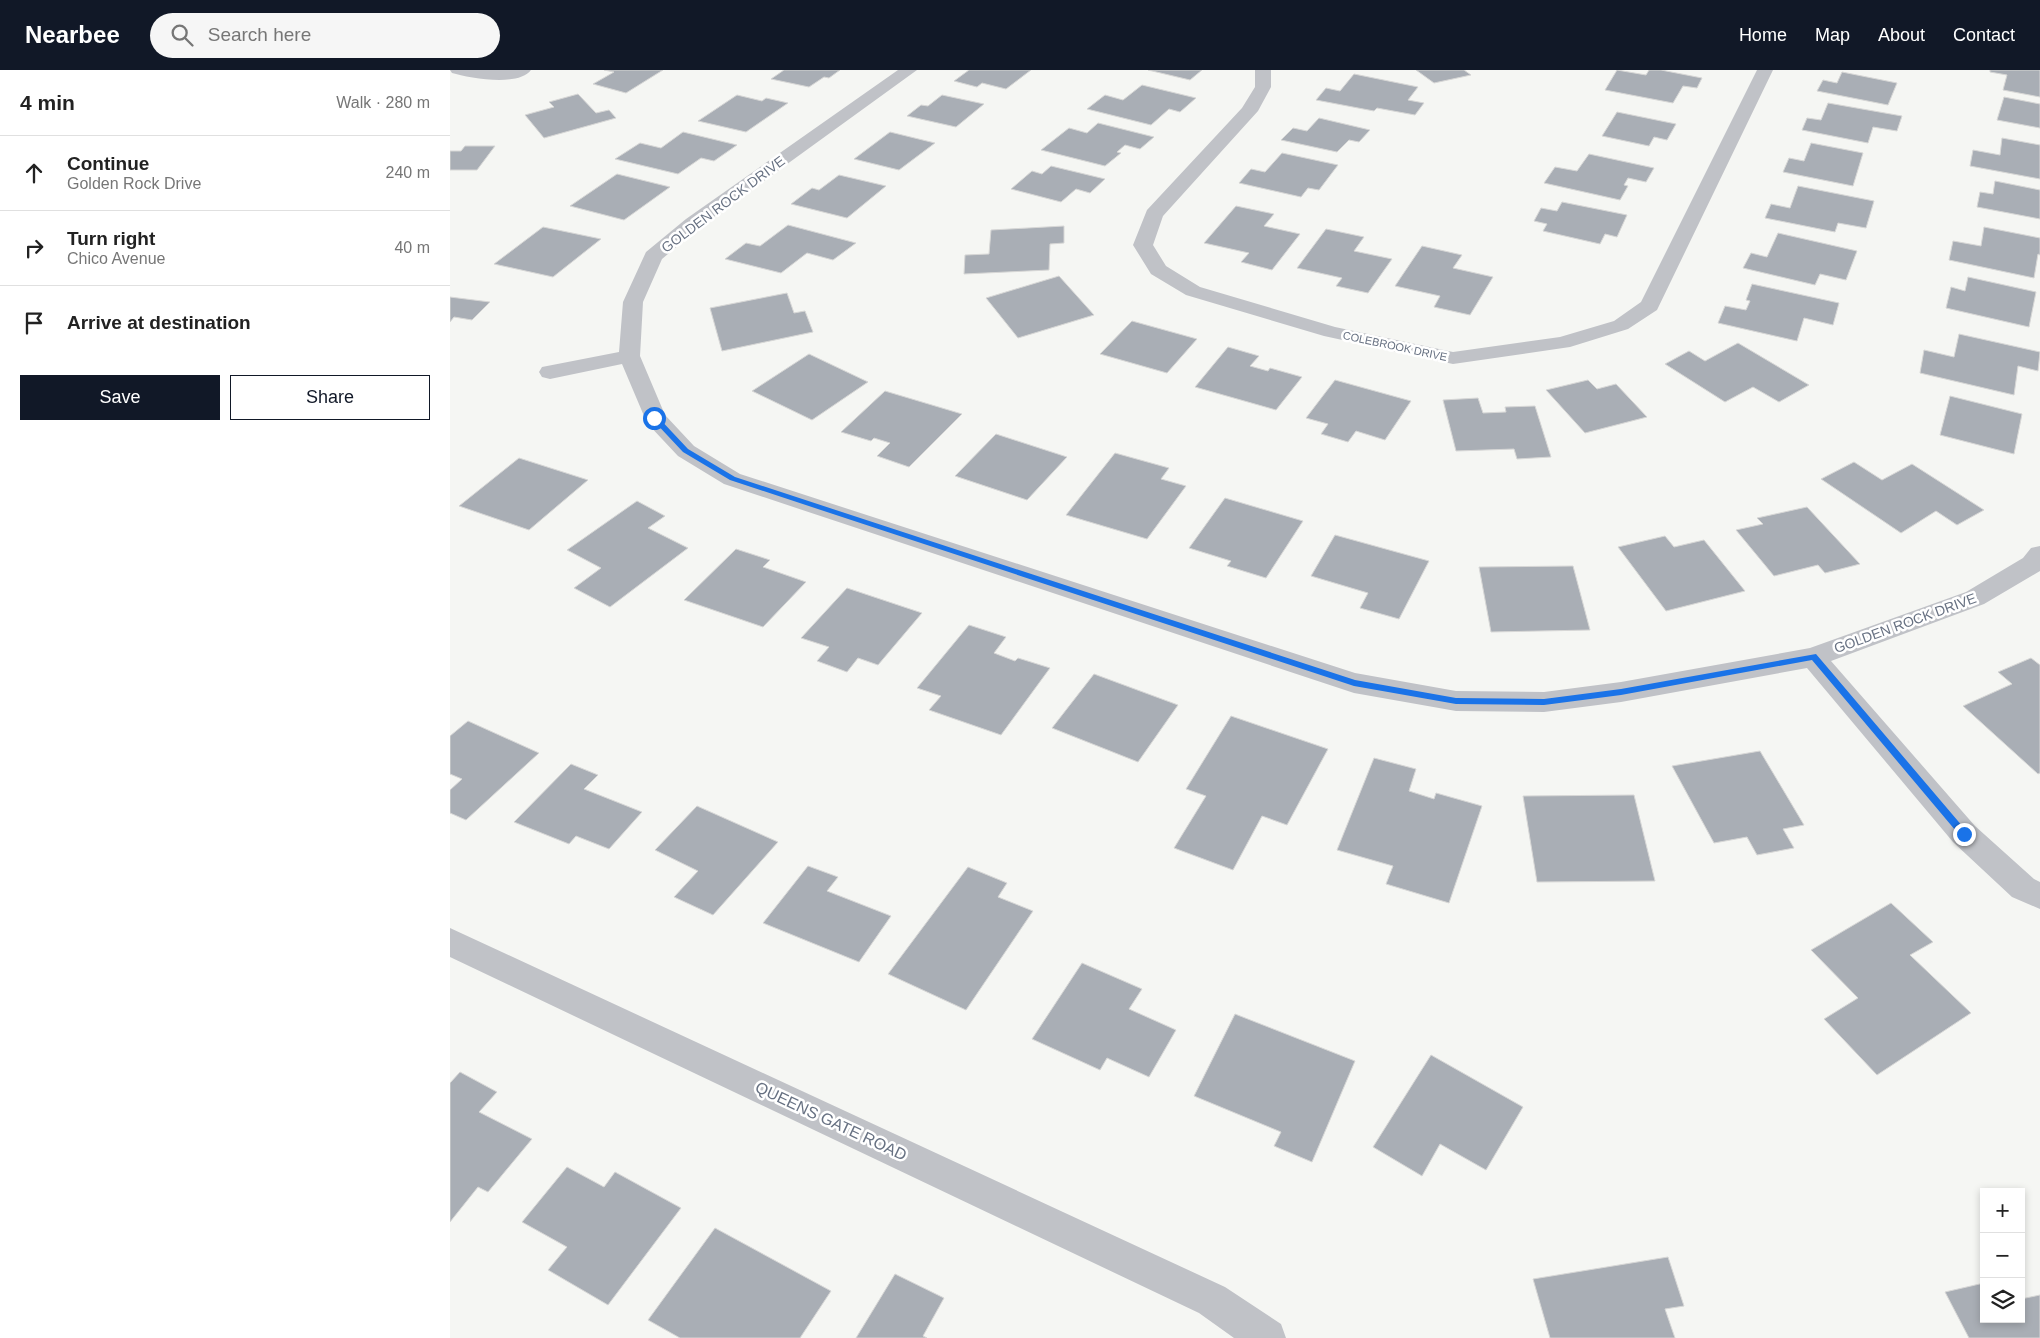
<!DOCTYPE html>
<html lang="en">
<head>
<meta charset="utf-8">
<style>
  body { margin:0; font-family:Arial,sans-serif; background:#f6f6f6; color:#222 }
  .controls { position:absolute; right:15px; bottom:15px; display:grid; overflow:hidden; border-radius:0px; box-shadow:0 2px 8px #0003 }
  .controls button { width:45px; height:45px; display:grid; place-items:center; padding:0; border:0; border-bottom:1px solid #e0e0e0; background:#fff; color:#222; font:25px sans-serif }
  .stop { position:absolute; width:15px; height:15px; margin:-11px; border:4px solid #1a73e8; border-radius:50%; background:#fff }
  .stop.end { background:#1a73e8; border-color:#fff; box-shadow:0 1px 5px #0008 }
  .list { margin:0; padding:0; list-style:none }
  h2 { display:flex; justify-content:space-between; align-items:center; height:65px; margin:0; padding:0 20px; font-size:21px }
  h2 small { font-size:16px; font-weight:400; color:#767676 }
  .list li { display:grid; grid-template-columns:32px 1fr auto; gap:15px; align-items:center; box-sizing:border-box; height:75px; padding:0 20px; border-top:1px solid #e0e0e0 }
  .list b { display:block; font-size:19px; white-space:nowrap }
  .list p { margin:0; font-size:16px; white-space:nowrap; color:#767676 }
  .list em { font-size:16px; font-style:normal; color:#767676 }
  .actions { display:flex; gap:10px; padding:15px 20px }
  .actions a { flex:1; padding:11px 0; border:1px solid #111827; border-radius:0px; text-align:center; font-size:18px; color:#111827 }
  .actions .main { background:#111827; color:#fff }
  .icon { flex:none; width:28px; height:28px; fill:none; stroke:currentColor; stroke-width:2; stroke-linecap:round; stroke-linejoin:round }
  .map { position:relative; flex:none; width:1590px; height:1268px; overflow:hidden }
  header { display:flex; align-items:center; gap:30px; box-sizing:border-box; height:70px; padding:0 25px; background:#111827; color:#fff }
  header strong { font-size:24px }
  nav { display:flex; gap:28px; margin-inline-start:auto; font-size:18px }
  .search { width:350px; height:45px; background:#f6f6f6; display:flex; align-items:center; gap:12px; box-sizing:border-box; padding:0 18px; border-radius:28px; color:#767676; font-size:19px }
  main { display:flex }
  aside { flex:1; background:#fff }
  .map>svg:first-child { display:block }
</style>
</head>
<body>
<header>
<strong>Nearbee</strong>
<div class="search"><svg class="icon" aria-label="search" viewBox="0 0 24 24"><circle cx="10" cy="10" r="6"/><path d="M15 15l6 6"/></svg>Search here</div>
<nav><a>Home</a><a>Map</a><a>About</a><a>Contact</a></nav>
</header>
<main>
<aside>
<h2>4 min<small>Walk · 280 m</small></h2>
<ul class="list">
<li><svg class="icon" aria-label="ahead" viewBox="0 0 24 24"><path d="M12 20V5M6 11l6-6 6 6"/></svg><div><b>Continue</b><p>Golden Rock Drive</p></div><em>240 m</em></li>
<li><svg class="icon" aria-label="right" viewBox="0 0 24 24"><path d="M7 20v-9h11M14 6l5 5-5 5"/></svg><div><b>Turn right</b><p>Chico Avenue</p></div><em>40 m</em></li>
<li><svg class="icon" aria-label="arrive" viewBox="0 0 24 24"><path d="M6 21V4h12l-3 4 3 4H6"/></svg><div><b>Arrive at destination</b></div></li>
</ul>
<div class="actions"><a class="main">Save</a><a>Share</a></div>
</aside>
<div class="map">
<svg width="1590" height="1268" viewBox="0 0 1590 1268">
  <rect width="100%" height="100%" fill="#f5f6f3"/>
  <path fill="#a9aeb5" stroke="#d7d7d6" d="M154,0H213L176,23L143,14L164,2Z
    M334,0H390L379,8L374,7L359,17L321,9Z
    M519,0H581L556,19L532,13L527,17L504,11Z
    M698,0H752L740,10Z
    M966,0H1014L1021,5L984,13Z
    M1167,0L1196,5L1199,0H1211L1252,8L1247,18L1233,16L1223,33L1155,20Z
    M1540,0H1590V27L1553,20L1557,5L1540,2Z
    M1392,2L1447,13L1438,35L1367,21L1373,10L1387,13Z
    M904,4L968,17L958,30L974,33L965,45L927,38L924,41L866,30L876,18L890,21Z
    M692,15L746,28L730,42L719,39L701,55L637,39L655,25L673,30Z
    M128,24L146,43L159,40L166,48L94,68L75,45L104,37L99,32Z
    M287,25L312,31L316,28L338,33L296,62L248,51Z
    M492,25L534,34L506,57L457,46L471,35L478,36Z
    M1554,27L1590,34V58L1547,50Z
    M1378,33L1452,46L1447,61L1423,57L1418,73L1352,60L1357,48L1371,50Z
    M1167,42L1226,54L1217,70L1204,67L1199,76L1152,66Z
    M869,48L920,60L909,72L899,70L887,82L831,70L843,58L857,61Z
    M648,53L704,67L690,79L675,75L667,82L671,83L655,96L591,80L619,58L637,63Z
    M233,62L287,75L264,91L251,88L228,104L165,89L190,73L211,78Z
    M440,62L485,73L449,100L404,89Z
    M1552,68L1590,75V109L1520,96L1523,80L1550,85Z
    M1361,73L1413,83L1403,116L1333,102L1339,88L1354,91Z
    M15,76H45L27,100H0V81H11Z
    M832,83L888,95L869,120L858,118L851,127L789,113L801,99L815,102Z
    M1139,84L1204,98L1196,112L1178,108L1174,115L1178,116L1170,130L1094,113L1105,97L1127,101Z
    M601,96L655,109L640,123L626,119L611,132L561,119L582,101L592,104Z
    M167,104L220,117L174,150L120,136Z
    M389,105L436,116L397,148L341,134L362,118L369,120Z
    M1545,111L1590,120V149L1527,137L1530,122L1543,124Z
    M1348,116L1424,131L1416,158L1388,153L1385,162L1315,148L1321,134L1340,138Z
    M1112,132L1177,145L1167,167L1155,164L1150,174L1093,161L1097,154L1084,151L1091,138L1107,141Z
    M786,136L824,144L814,156L850,164L822,200L791,192L799,183L754,173Z
    M338,155L406,173L383,190L357,183L331,203L275,189L296,173L310,176Z
    M614,156V173L600,174L599,200L514,204L515,185L539,184L541,160Z
    M93,157L151,169L103,207L44,194Z
    M1534,157L1590,168V185L1588,184L1584,208L1499,190L1503,171L1531,176Z
    M876,159L914,167L904,181L942,189L918,223L886,216L892,208L847,198Z
    M1328,163L1407,181L1396,210L1370,204L1365,215L1293,198L1301,183L1317,187Z
    M972,176L1012,185L1003,198L1043,207L1020,245L984,237L990,226L945,216Z
    M609,206L644,245L568,268L536,228Z
    M1518,207L1586,222L1579,257L1496,238L1501,217L1515,221Z
    M1302,214L1389,233L1383,255L1354,248L1347,271L1268,253L1275,236L1296,240L1300,231L1296,230Z
    M337,223L344,243L355,241L363,262L272,281L260,238Z
    M0,227L40,232L22,250L4,247L0,252Z
    M682,251L747,269L717,303L650,284Z
    M1509,264L1590,282L1588,301L1568,296L1564,325L1470,303L1474,280L1504,287Z
    M1288,273L1359,315L1329,332L1303,317L1275,332L1215,294L1239,281L1255,291Z
    M778,277L809,286L800,296L818,301L820,298L852,307L826,340L745,317Z
    M359,284L418,312L362,350L302,321Z
    M885,310L961,331L935,370L906,361L898,372L871,364L878,354L856,348Z
    M1138,310L1147,319L1166,314L1197,347L1135,363L1096,320Z
    M435,321L512,344L459,397L427,386L440,373L424,368L421,371L391,362Z
    M1500,326L1572,344L1564,384L1490,365Z
    M1028,328L1033,343L1056,342L1055,337L1085,336L1101,387L1067,389L1064,379L1006,381L993,330Z
    M546,364L617,387L577,430L505,406Z
    M665,383L719,398L711,409L736,416L697,469L616,445Z
    M69,388L138,410L79,460L9,436Z
    M1404,392L1432,410L1462,394L1534,440L1507,455L1486,441L1451,463L1371,409Z
    M775,428L853,451L816,508L777,496L781,491L739,478Z
    M187,431L215,446L198,458L238,478L160,537L124,518L151,498L117,480Z
    M1357,437L1410,494L1375,503L1368,495L1324,506L1286,460L1313,454L1307,448Z
    M885,465L979,491L949,549L910,538L918,523L861,506Z
    M1215,466L1224,477L1254,470L1295,521L1216,541L1168,477Z
    M286,479L320,490L313,497L356,512L313,557L234,530Z
    M1123,496L1140,560L1041,562L1029,497Z
    M397,518L472,543L428,595L408,588L397,602L367,591L379,577L351,568Z
    M519,555L556,567L544,583L565,591L568,588L600,598L551,665L479,640L491,626L467,618Z
    M1581,588L1590,595V703L1588,704L1513,636L1562,614L1548,602Z
    M644,604L728,635L688,692L602,658Z
    M781,646L878,679L837,755L812,746L783,800L724,778L756,726L736,719Z
    M18,651L89,683L16,750L0,743V720L12,709L0,704V666Z
    M1310,681L1354,755L1333,759L1344,778L1307,785L1297,767L1264,773L1222,696Z
    M924,688L966,699L959,721L984,729L986,723L1032,736L999,833L936,814L943,796L887,780Z
    M121,694L148,705L134,719L192,742L159,779L126,766L119,774L64,752Z
    M1184,725L1205,811L1087,812L1073,726Z
    M247,736L328,772L263,845L224,827L248,801L205,780Z
    M358,796L388,807L377,821L441,846L409,892L313,853Z
    M518,797L557,813L548,827L583,841L516,940L438,904Z
    M1441,833L1483,872L1460,885L1521,943L1427,1005L1374,949L1408,928L1361,880Z
    M632,893L692,919L679,939L726,960L699,1007L657,988L650,1000L582,969Z
    M785,944L905,991L862,1092L824,1076L831,1062L744,1026Z
    M981,985L1073,1037L1036,1100L990,1074L972,1106L923,1077Z
    M10,1002L47,1022L29,1042L82,1069L38,1122L28,1117L0,1152V1013Z
    M117,1097L154,1117L165,1102L231,1138L158,1235L98,1200L117,1177L72,1152Z
    M265,1158L381,1221L350,1268H230L198,1250Z
    M1218,1187L1234,1236L1215,1239L1225,1268H1100L1083,1209Z
    M445,1204L494,1228L473,1266L477,1268H406Z
    M1534,1213V1249H1571V1229L1590,1225V1268H1519L1495,1222Z"/>
  <g fill="none" stroke-linecap="round" stroke-linejoin="round">
    <path fill="#c0c2c7" fill-rule="evenodd" d="M0,0H81C69,17 19,8 2,3Z
      M448,0H467L250,157L212,189L193,232L190,286L215,345L244,376L290,404L905,603L1006,621L1094,622L1171,612L1360,578L1516,522L1573,488L1581,478L1590,476V501L1534,534L1381,591L1525,756L1584,809L1590,812V839L1562,827L1503,772L1357,598L1171,632L1094,642L1006,641L904,623L274,414L228,386L197,353L172,294L100,309L92,307L89,302L92,297L169,282L173,232L196,182L236,149Z
      M805,0H821V17L808,41L713,146L703,175L716,196L750,217L885,257L1003,282L1110,267L1164,251L1191,232L1307,0H1323L1207,240L1178,259L1120,277L1003,294L874,266L736,225L701,204L683,175L697,140L792,38L805,17Z
      M0,858L775,1217L831,1254L836,1268H784L749,1243L0,887Z"/>
  </g>
  <path fill="#1a73e8" d="M202,346H207L238,379L285,407L905,610L1006,628L1094,629L1171,619L1366,584L1519,764L1514,768L1511,767L1362,590L1171,625L1094,635L1006,634L904,616L280,410L233,382L202,349Z"/>
  <g text-anchor="middle" dominant-baseline="central" stroke-width="5" stroke-linejoin="round" paint-order="stroke">
    <g font-size="11" fill="#677182" stroke="#fff">
      <text transform="translate(945 276) rotate(12)">COLEBROOK DRIVE</text>
    </g>
    <g font-size="14" fill="#677182" stroke="#fff">
      <text transform="translate(273 134) rotate(-37)">GOLDEN ROCK DRIVE</text>
      <text transform="translate(1455 553) rotate(-20)">GOLDEN ROCK DRIVE</text>
    </g>
    <g font-size="16" fill="#677182" stroke="#fff">
      <text transform="translate(381 1051) rotate(25)">QUEENS GATE ROAD</text>
    </g>
  </g>
</svg>
<div class="controls">
<button>+</button>
<button>−</button>
<button><svg class="icon" aria-label="layers" viewBox="0 0 24 24"><path d="M12 4l9 5-9 5-9-5zM3 14l9 5 9-5"/></svg></button>
</div>
<div class="stop" style="left:204px;top:348px"></div>
<div class="stop end" style="left:1514px;top:764px"></div>
</div>
</main>
</body>
</html>
